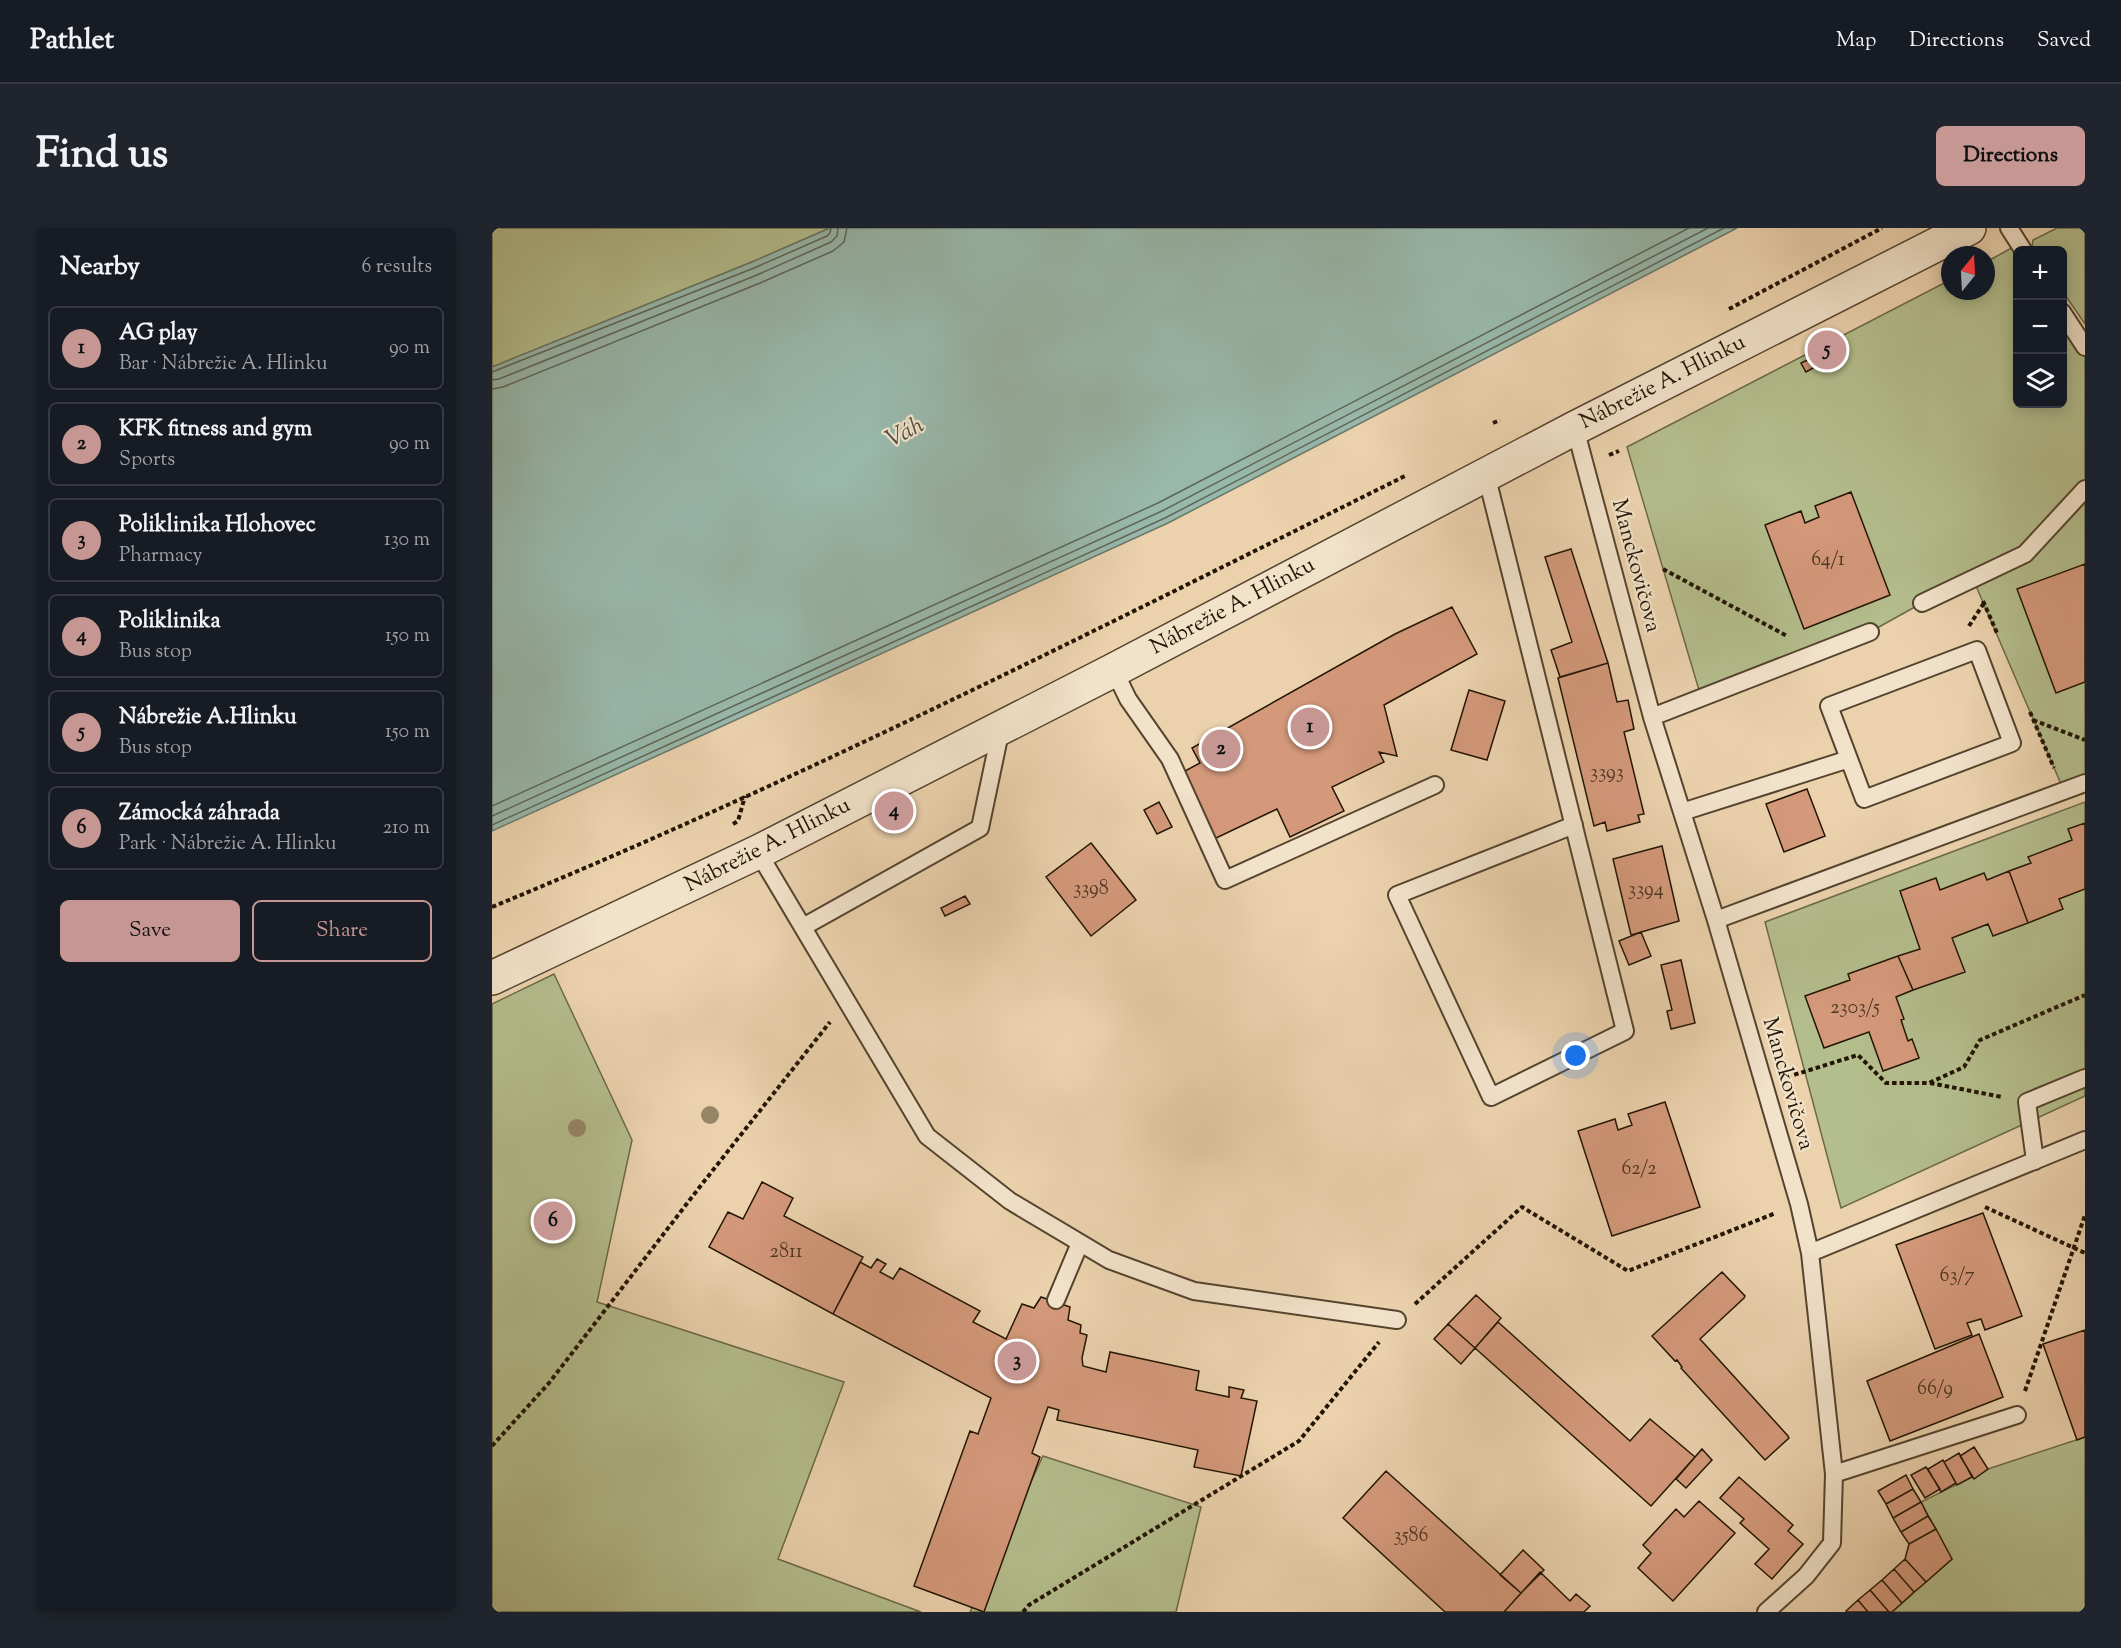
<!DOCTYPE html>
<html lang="en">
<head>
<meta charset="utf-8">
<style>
  body { margin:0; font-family:"Sorts Mill Goudy",serif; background:#20242c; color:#f1f3f6 }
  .controls { position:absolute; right:18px; top:18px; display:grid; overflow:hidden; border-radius:9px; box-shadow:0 3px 15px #0003 }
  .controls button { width:54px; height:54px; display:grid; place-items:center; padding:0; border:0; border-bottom:2px solid #363941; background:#171b24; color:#f1f3f6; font:30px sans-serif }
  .compass { position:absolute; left:1449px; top:18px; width:54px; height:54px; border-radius:50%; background:#171b24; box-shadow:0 3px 15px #0003; rotate:18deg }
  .you { position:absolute; left:1084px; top:828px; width:21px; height:21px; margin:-15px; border:4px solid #fff; border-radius:50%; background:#1a73e8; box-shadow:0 0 0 9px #1a73e833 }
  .badge { display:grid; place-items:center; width:39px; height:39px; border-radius:50%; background:#c59692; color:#111; font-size:20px; font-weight:700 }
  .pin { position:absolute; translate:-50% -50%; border:3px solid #fff; box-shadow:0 2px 6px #0006 }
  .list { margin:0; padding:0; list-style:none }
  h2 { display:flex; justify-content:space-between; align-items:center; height:78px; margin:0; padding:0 24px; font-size:26px }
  h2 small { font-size:20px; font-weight:400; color:#9ea1a6 }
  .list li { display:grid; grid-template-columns:39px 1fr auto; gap:18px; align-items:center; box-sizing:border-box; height:84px; margin:0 12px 12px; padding:0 12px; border:2px solid #363941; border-radius:9px }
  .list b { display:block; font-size:22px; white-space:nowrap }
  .list p { margin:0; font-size:20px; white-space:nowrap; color:#9ea1a6 }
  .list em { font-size:20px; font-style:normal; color:#9ea1a6 }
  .actions { display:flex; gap:12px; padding:18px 24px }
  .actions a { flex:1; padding:14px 0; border:2px solid #c59692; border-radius:9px; text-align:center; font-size:21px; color:#c59692 }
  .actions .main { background:#c59692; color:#111 }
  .icon { flex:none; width:33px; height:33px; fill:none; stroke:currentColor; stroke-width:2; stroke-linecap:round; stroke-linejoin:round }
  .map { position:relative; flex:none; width:1593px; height:1384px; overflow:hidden; border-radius:9px }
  header { display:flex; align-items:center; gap:36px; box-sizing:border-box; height:84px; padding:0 30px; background:#171b24; border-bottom:2px solid #363941 }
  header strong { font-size:28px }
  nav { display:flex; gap:33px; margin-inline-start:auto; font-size:21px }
  .intro { display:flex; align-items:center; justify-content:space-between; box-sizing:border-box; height:144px; padding:0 36px }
  h1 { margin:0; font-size:42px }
  .button { padding:15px 27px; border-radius:9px; background:#c59692; color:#111; font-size:21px; font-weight:700 }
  main { display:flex; gap:36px; padding:0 36px }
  aside { flex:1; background:#171b24; border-radius:9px; box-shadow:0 3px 15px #0003 }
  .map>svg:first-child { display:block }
</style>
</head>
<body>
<header>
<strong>Pathlet</strong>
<nav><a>Map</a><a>Directions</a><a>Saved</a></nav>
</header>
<div class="intro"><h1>Find us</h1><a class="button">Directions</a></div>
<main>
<aside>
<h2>Nearby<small>6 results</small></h2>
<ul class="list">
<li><span class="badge">1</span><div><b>AG play</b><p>Bar · Nábrežie A. Hlinku</p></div><em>90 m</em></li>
<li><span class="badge">2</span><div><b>KFK fitness and gym</b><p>Sports</p></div><em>90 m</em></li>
<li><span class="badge">3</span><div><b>Poliklinika Hlohovec</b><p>Pharmacy</p></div><em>130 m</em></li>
<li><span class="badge">4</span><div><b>Poliklinika</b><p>Bus stop</p></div><em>150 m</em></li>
<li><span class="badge">5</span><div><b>Nábrežie A.Hlinku</b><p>Bus stop</p></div><em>150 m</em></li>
<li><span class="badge">6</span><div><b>Zámocká záhrada</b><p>Park · Nábrežie A. Hlinku</p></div><em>210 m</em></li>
</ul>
<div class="actions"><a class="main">Save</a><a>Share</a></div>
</aside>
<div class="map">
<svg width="1593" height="1384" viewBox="0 0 1593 1384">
  <rect width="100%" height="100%" fill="#ebd2ad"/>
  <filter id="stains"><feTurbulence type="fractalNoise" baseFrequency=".00333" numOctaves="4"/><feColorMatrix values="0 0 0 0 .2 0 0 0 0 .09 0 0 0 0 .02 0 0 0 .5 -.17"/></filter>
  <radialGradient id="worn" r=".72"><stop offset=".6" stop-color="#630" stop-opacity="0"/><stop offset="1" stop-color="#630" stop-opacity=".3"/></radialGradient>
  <path fill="#b4bd8c" stroke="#6b6948" stroke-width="1.5" d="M0,0H338L260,34L0,139Z
    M1565,0H1593V96L1571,64L1570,22H1542L1540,19L1541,12Z
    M1527,16L1526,22V176H1570L1571,84L1593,119V555L1572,563L1481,351L1430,375L1378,404L1209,469L1135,219L1458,52V63H1494V34Z
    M1593,574V868L1349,980L1273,694Z
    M62,746L140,912L105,1074L352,1154L286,1331L429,1384H0V776Z
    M1593,1209V1384H1400L1460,1331L1429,1274L1496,1241Z
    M551,1228L709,1279L684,1384H478Z"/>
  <path fill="#98b8ab" stroke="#697768" stroke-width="1.5" d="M338,0H1245L676,295L0,603V139L260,34Z"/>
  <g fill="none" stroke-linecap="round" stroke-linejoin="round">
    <path stroke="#5d6658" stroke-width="1.5" d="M0,144L262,40L335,8L338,5L339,0
      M0,152L7,151L265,47L339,14L345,8L346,0
      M0,161L11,159L268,55L341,23L352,14L355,0
      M0,578L666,275L1197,0
      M0,588L670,283L1216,0
      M0,597L673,290L1232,0"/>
  </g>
  <path fill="#d4997b" stroke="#221504" stroke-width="1.5" d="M1326,127L1330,135L1314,144L1309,135Z
    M1359,264L1398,367L1312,401L1273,297L1309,283L1313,295L1327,289L1323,278Z
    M1079,321L1116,435L1068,449L1059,422L1080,414L1053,329Z
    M1593,336V454L1564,465L1525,361Z
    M960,379L985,426L892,477L905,528L887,524L892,534L840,559L852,583L798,609L785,581L720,612L707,574L704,576L691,544L708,535L700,520L903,406Z
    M1116,435L1125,474L1136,472L1142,501L1132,504L1152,586L1146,587L1148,594L1115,603L1113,594L1102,598L1066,450Z
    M977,462L1013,473L995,532L959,522Z
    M1315,561L1333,608L1292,624L1274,576Z
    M667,574L680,599L665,606L652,582Z
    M1593,595V661L1567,671L1571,681L1536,695L1517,643L1539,635L1536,629L1580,612L1576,601Z
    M599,615L644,672L599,708L554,649Z
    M1170,618L1187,693L1139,707L1121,631Z
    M1517,643L1536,695L1501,708L1496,696L1460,710L1473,744L1421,762L1406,728L1428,721L1408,663L1444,650L1448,662L1492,645L1495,652Z
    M473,668L478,676L453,688L449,680Z
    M1149,704L1159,728L1137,737L1127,713Z
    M1406,728L1421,762L1404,769L1412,791L1409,792L1416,813L1420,811L1427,830L1391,843L1377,804L1332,820L1313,768L1358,752L1356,746Z
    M1189,732L1203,795L1179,801L1175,783L1180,782L1169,737Z
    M1173,874L1208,979L1120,1008L1086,903L1123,891L1126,902L1140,897L1136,886Z
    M270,954L301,970L292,988L371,1029L341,1086L217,1019L236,984L251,991Z
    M1491,985L1530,1088L1493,1102L1489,1091L1475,1095L1480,1107L1443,1121L1404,1017Z
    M385,1031L394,1036L388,1044L401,1051L408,1040L488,1083L481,1094L514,1111L530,1076L542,1080L549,1069L578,1079L576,1092L589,1097L588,1105L595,1107L590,1130L591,1138L614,1144L618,1124L707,1143L704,1162L737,1169V1159L752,1162L749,1170L765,1173L749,1248L702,1239L706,1222L565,1192L567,1182L556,1179L540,1225L548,1229L492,1384L422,1358L478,1203L486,1206L499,1170L341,1086L368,1034L379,1040Z
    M1230,1044L1253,1068L1252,1070L1208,1111L1296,1208L1297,1210L1273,1232L1189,1140L1190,1139L1185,1132L1183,1133L1160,1108Z
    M984,1067L1009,1090L983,1120L956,1096Z
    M1006,1094L1138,1213L1158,1191L1203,1229L1159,1278L983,1120Z
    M956,1096L983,1120L969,1136L942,1111Z
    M1593,1102V1209L1585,1212L1551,1116Z
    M1487,1106L1511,1169L1398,1213L1375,1153Z
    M1482,1219L1496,1241L1482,1251L1468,1228Z
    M1210,1221L1220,1232L1194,1260L1184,1251Z
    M1467,1225L1480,1249L1465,1257L1452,1234Z
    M1451,1232L1464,1255L1449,1264L1436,1241Z
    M1434,1239L1448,1261L1433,1270L1419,1247Z
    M894,1243L1029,1365L1012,1384H953L851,1290Z
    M1414,1247L1421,1261L1394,1276L1386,1263Z
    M1247,1249L1301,1297L1296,1303L1311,1316L1280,1351L1263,1336L1277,1321L1248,1295L1252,1291L1228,1270Z
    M1421,1261L1429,1274L1401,1290L1394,1276Z
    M1207,1273L1243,1305L1181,1373L1146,1340L1159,1325L1151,1317L1184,1281L1192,1289Z
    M1429,1274L1436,1288L1409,1304L1401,1290Z
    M1436,1288L1444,1301L1417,1316L1409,1304Z
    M1444,1301L1460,1331L1434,1354L1413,1331L1417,1316Z
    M1031,1322L1052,1342L1029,1365L1008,1347Z
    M1413,1331L1434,1354L1422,1364L1402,1341Z
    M1402,1341L1422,1364L1410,1375L1390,1352Z
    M1048,1344L1078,1373L1084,1366L1098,1378L1092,1384H1012Z
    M1390,1352L1410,1375L1400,1384H1397L1378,1362Z
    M1378,1362L1397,1384H1376L1366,1372Z
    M1366,1372L1376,1384H1355L1354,1383Z"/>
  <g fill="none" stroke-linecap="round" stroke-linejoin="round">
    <defs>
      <path id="lane" d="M1517,0L1531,22
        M1570,84L1593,119
        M1083,200L1160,489L1224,692L1307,976L1318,1025L1342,1246L1340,1315L1314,1348L1274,1384
        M994,246L1133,803L999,869L905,667L1082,597
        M1430,375L1533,326L1593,261
        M622,442L636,471L678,531L733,652L943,557
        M1160,489L1378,404
        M1190,584L1357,531L1372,571L1520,515L1485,422L1337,478L1357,531
        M266,624L435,908L518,973L617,1032L702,1063L905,1092
        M1224,692L1593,555
        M311,699L488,600L509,500
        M1543,933L1535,874L1593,850
        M1318,1025L1593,912
        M564,1072L588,1015
        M1342,1246L1525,1187"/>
      <path id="street" d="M0,750L266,624L622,442L1083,200L1477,0"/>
    </defs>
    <use href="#lane" stroke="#54442e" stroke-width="20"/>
    <use href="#street" stroke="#54442e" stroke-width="36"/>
    <path stroke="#221504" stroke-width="4" stroke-dasharray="4.5 3" stroke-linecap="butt" d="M1237,81L1390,0
      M1001,195L1008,192
      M1117,227L1127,223
      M1171,341L1295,408
      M1491,373L1505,405
      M1477,398L1492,375
      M1538,484L1562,540
      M1541,492L1593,512
      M241,596L246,593L253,568
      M0,679C311,551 612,398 913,248
      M1295,849L1366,827L1394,855H1437L1472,839L1488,812L1593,767
      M1438,855L1510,869
      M1493,979L1593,1025
      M923,1076L1030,979L1136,1043L1284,985
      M1533,1163L1593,987
      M0,1218L57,1155L210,956L338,794
      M531,1384L537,1377L807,1213L887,1114"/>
    <use href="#lane" stroke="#f2e2ca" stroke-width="16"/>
    <use href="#street" stroke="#f2e2ca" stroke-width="33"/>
  </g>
  <g fill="#958667">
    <circle cx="218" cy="887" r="9"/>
    <circle cx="85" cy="900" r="9"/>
  </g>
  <g text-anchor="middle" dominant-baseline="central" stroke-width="4.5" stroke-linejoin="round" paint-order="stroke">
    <g font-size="20" fill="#4e3622">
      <text x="1336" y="332">64/1</text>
      <text x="1115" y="545">3393</text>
      <text x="599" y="661">3398</text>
      <text x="1154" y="662">3394</text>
      <text x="1363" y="780">2303/5</text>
      <text x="1147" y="941">62/2</text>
      <text x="294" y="1024">2811</text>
      <text x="1465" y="1048">63/7</text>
      <text x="1443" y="1161">66/9</text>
      <text x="919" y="1308">3586</text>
    </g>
    <g font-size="22" fill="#221504" stroke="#f2e2ca">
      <text transform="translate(1171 155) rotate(-27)">Nábrežie A. Hlinku</text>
      <text transform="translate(1143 338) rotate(75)">Manckovičova</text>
      <text transform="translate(741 379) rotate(-28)">Nábrežie A. Hlinku</text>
      <text transform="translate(276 618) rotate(-27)">Nábrežie A. Hlinku</text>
      <text transform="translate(1295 856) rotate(74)">Manckovičova</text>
    </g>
    <g font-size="24" font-style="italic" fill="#4b4e3e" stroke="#f2e2ca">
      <text transform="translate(413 205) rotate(-27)">Váh</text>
    </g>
  </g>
  <rect width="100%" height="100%" filter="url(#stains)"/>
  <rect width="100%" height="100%" fill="url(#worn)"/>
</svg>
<div class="controls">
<button>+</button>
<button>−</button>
<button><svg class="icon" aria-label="layers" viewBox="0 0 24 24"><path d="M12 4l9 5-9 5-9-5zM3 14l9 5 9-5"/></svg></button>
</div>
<svg class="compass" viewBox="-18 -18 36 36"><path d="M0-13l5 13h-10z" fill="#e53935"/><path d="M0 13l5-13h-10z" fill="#9ea1a6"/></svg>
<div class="you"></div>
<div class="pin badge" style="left:818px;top:499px">1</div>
<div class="pin badge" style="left:729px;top:521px">2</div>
<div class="pin badge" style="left:525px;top:1133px">3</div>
<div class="pin badge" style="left:402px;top:583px">4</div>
<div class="pin badge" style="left:1335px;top:122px">5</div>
<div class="pin badge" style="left:61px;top:993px">6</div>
</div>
</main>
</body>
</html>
